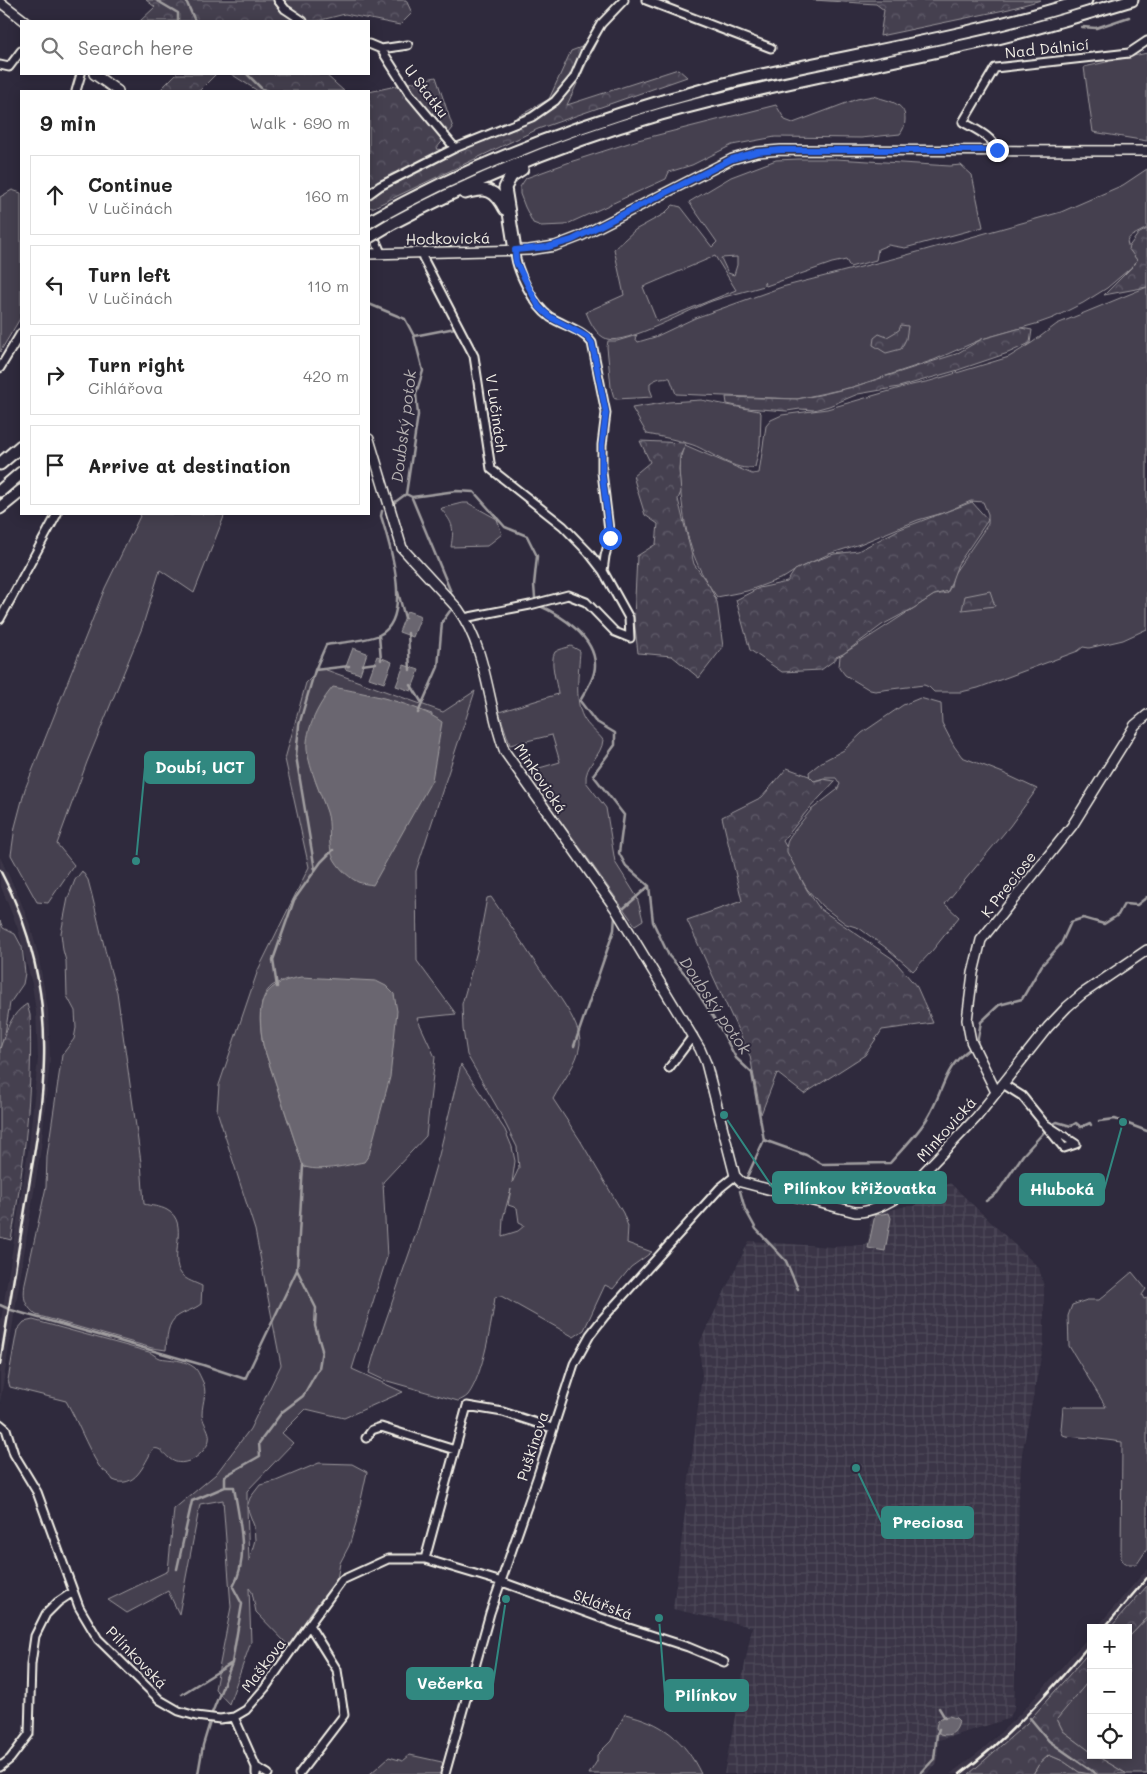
<!DOCTYPE html>
<html lang="en">
<head>
<meta charset="utf-8">
<style>
  body { margin:0; font-family:Mali,sans-serif; background:#f6f6f6; color:#222 }
  .controls { position:absolute; right:15px; bottom:15px; display:grid; overflow:hidden; border-radius:0px; box-shadow:0 2px 12px #0003 }
  .controls button { width:45px; height:45px; display:grid; place-items:center; padding:0; border:0; border-bottom:1px solid #e0e0e0; background:#fff; color:#222; font:25px sans-serif }
  .stop { position:absolute; width:15px; height:15px; margin:-11px; border:4px solid #2563eb; border-radius:50%; background:#fff }
  .stop.end { background:#2563eb; border-color:#fff; box-shadow:0 1px 5px #0008 }
  .list { margin:0; padding:0; list-style:none }
  h2 { display:flex; justify-content:space-between; align-items:center; height:65px; margin:0; padding:0 20px; font-size:21px }
  h2 small { font-size:16px; font-weight:400; color:#767676 }
  .list li { display:grid; grid-template-columns:32px 1fr auto; gap:15px; align-items:center; box-sizing:border-box; height:80px; margin:0 10px 10px; padding:0 10px; border:1px solid #e0e0e0; border-radius:0px }
  .list b { display:block; font-size:19px; white-space:nowrap }
  .list p { margin:0; font-size:16px; white-space:nowrap; color:#767676 }
  .list em { font-size:16px; font-style:normal; color:#767676 }
  .icon { flex:none; width:28px; height:28px; fill:none; stroke:currentColor; stroke-width:2; stroke-linecap:round; stroke-linejoin:round }
  .map { position:relative; flex:none; width:1147px; height:1774px; overflow:hidden }
  .search { position:absolute; background:#fff; box-shadow:0 2px 12px #0003; left:20px; top:20px; width:350px; height:55px; display:flex; align-items:center; gap:12px; box-sizing:border-box; padding:0 18px; border-radius:0px; color:#767676; font-size:19px }
  .panel { position:absolute; background:#fff; box-shadow:0 2px 12px #0003; left:20px; top:90px; width:350px; height:425px; border-radius:0px }
  .map>svg:first-child { display:block }
</style>
</head>
<body>
<div class="map">
<svg width="1147" height="1774" viewBox="0 0 1147 1774">
  <defs>
    <pattern id="industrial-grid" width="8" height="8" patternUnits="userSpaceOnUse" patternTransform="scale(1.25)"><rect width="8" height="8" fill="#3b3647"/><path d="M0 4h8M4 0v8" fill="none" stroke="#4e4a59"/></pattern>
    <pattern id="forest-crowns" width="20" height="18" patternUnits="userSpaceOnUse" patternTransform="scale(1.25)"><rect width="20" height="18" fill="#454050"/><path d="M2 6a3 3 0 1 1 6 0M12 15a3 3 0 1 1 6 0" fill="none" stroke="#605c69"/></pattern>
  </defs>
  <rect width="100%" height="100%" fill="#2f2a3d"/>
  <filter id="ink" filterUnits="userSpaceOnUse"><feTurbulence type="fractalNoise" baseFrequency=".02" numOctaves="2"/><feDisplacementMap in="SourceGraphic" scale="10" xChannelSelector="R" yChannelSelector="G"/><feConvolveMatrix kernelMatrix="1 2 1 2 8 2 1 2 1" color-interpolation-filters="sRGB"/></filter>
  <g filter="url(#ink)">
    <path fill="#3b3647" d="M0,857L18,895L30,925L38,954L48,1010L50,1060L41,1148L0,1403V1327L29,1146L38,1059L36,1011L32,984L18,929L0,884Z
      M1147,1569V1587L1112,1628H1096Z
      M1091,1634V1652L1029,1722L970,1774H950L983,1749L1021,1713Z"/>
    <path fill="url(#industrial-grid)" d="M950,1183L1039,1268L1044,1287V1342L1022,1453L1019,1492L1014,1710L1008,1719L939,1740L937,1763L927,1774H724L752,1627L673,1609L702,1375L699,1344L749,1241L831,1247L866,1245L868,1242L871,1215L906,1206H915L920,1199Z"/>
    <path fill="#454050" stroke="#9c989c" fill-rule="evenodd" d="M1147,53V141L1093,132L1084,67Z
      M873,96C887,101 906,102 905,120C905,126 903,130 900,134L861,138L775,137L732,145L692,165L669,172L666,179L565,225L541,226L533,223L525,207L520,194V187L526,178L570,162L638,140L776,105L785,120L793,123L857,99Z
      M799,159H836L950,166L961,165L972,175L983,227L905,248L888,245L878,249L876,260L850,267L846,260L832,263L766,286L764,282V286C747,291 729,295 712,301C690,309 627,345 607,339C596,335 590,322 586,312L624,295L614,249L635,230L664,214L673,205L681,207L712,247L717,242L689,202L731,177L776,160ZM715,256L736,290L657,322L643,287ZM737,257V265L734,275L728,273L721,258Z
      M1147,169V228C1125,240 1121,237 1137,260L1134,265L1107,288L1083,303L1053,318L1039,323L982,339L934,360L853,387L797,399L676,394L670,378C662,377 657,378 650,383V389L653,397L616,399L614,398L611,387L607,347L608,341H617L637,335L635,338L638,342L655,337L695,318L782,287L896,258L1061,212L1123,185Z
      M12,190L21,193V317L0,352V197Z
      M1147,287V629L1123,640L1089,648L1083,647L1078,651L978,688L961,692H934L929,687L924,685L875,691L870,690L845,675L839,667L840,656L934,595L947,593L951,586L953,575L988,524V514L983,502L971,501L943,513L918,520L860,544L829,554L799,568L785,577L769,583L747,591L717,597C692,563 686,536 681,495C679,477 677,462 685,445L752,474L759,473L766,426L771,420L782,415L827,409L907,386L930,381L1009,357L1033,342L1057,324Z
      M701,400L759,411L761,413L760,445L755,467C736,473 710,451 693,445C678,440 663,437 647,434L632,408L669,402Z
      M462,503H468L497,519L502,534L487,546L451,547C454,528 454,524 441,509L442,508Z
      M141,514H225L194,593L160,570L142,628L87,762L57,844L74,865L48,903L37,902L11,855L15,827L25,789L105,588Z
      M571,646L580,651C579,669 574,700 583,717C588,727 597,732 603,740C602,756 584,765 586,782L606,808L615,862L637,897L643,920L635,925L584,853L532,782V778L529,771L560,762L552,735L510,745L499,712L558,694C557,684 549,660 555,652C559,649 566,648 571,646Z
      M318,667L443,712L475,691L416,871L417,961L456,1014L417,1018L435,1057L426,1136L383,1182L387,1257L352,1369L403,1392L344,1418L306,1409L282,1433L293,1443L247,1491V1507L250,1498L260,1485L276,1481L319,1463L352,1464L367,1472L356,1523L349,1546L340,1563L337,1579L311,1612L289,1646L256,1612L252,1592L249,1588L251,1642L229,1704L215,1689L231,1607L223,1500L200,1504L179,1614L168,1591L127,1613L108,1600L168,1571L174,1509L216,1474L250,1429L281,1365L255,1230L217,1111L219,1085L258,970L309,867L285,759L306,683L313,676ZM392,701L432,714L359,882C322,858 336,848 328,814C325,803 319,791 315,780ZM287,979L306,1168L303,1166L263,1045C260,1027 256,999 272,986C276,983 282,981 287,979ZM247,1507L254,1526L255,1540L249,1561Z
      M920,698L941,704L942,723L954,746L962,757L1003,773L1037,789L1010,826L945,904L959,917L932,951L913,971L889,950L859,928L846,924L822,906L807,889L786,852L787,843L790,836L811,810L837,790L840,784L836,778H824L814,781L810,779L809,772L823,761L844,750L862,733L903,705Z
      M82,871L88,880C98,917 105,956 117,992L141,1162L144,1204C151,1206 160,1206 167,1210C191,1223 167,1257 182,1275C186,1280 196,1283 202,1286L201,1304C193,1310 186,1311 178,1316C167,1322 167,1338 166,1350L152,1348L36,1315C24,1304 23,1299 25,1283L46,1187L47,1156L62,1055L74,1039L76,1028L75,1011L67,996L66,961L63,950L61,933L68,898L75,880Z
      M491,897C507,920 523,944 538,967C551,986 581,1021 580,1044C578,1063 562,1082 553,1099L580,1140L623,1213L628,1226L627,1243L652,1252L631,1267L613,1289L605,1285L584,1330L574,1337L501,1296L495,1297C492,1322 483,1375 468,1395C465,1398 461,1400 458,1401L384,1380L369,1373L374,1354L418,1228L439,1155L461,1064L505,1130L512,1147L515,1161L512,1183L519,1168L517,1147L498,1109L467,1055L463,1029L462,1004L477,951L487,898ZM511,1189L508,1205L517,1208L519,1222L523,1224L524,1226L518,1231L502,1236L503,1218Z
      M0,921L3,928L15,934L22,947L25,973L23,984L10,1003L5,1034L0,1049Z
      M1132,1272L1146,1289L1142,1295L1144,1299L1147,1298V1549L1137,1564H1127L1123,1562L1121,1557L1122,1442L1091,1438L1066,1436L1063,1435L1061,1430L1063,1407H1106L1069,1346L1068,1316L1072,1305L1087,1300H1099Z
      M33,1320L149,1352C152,1353 156,1357 159,1358C171,1360 184,1359 195,1368C198,1371 199,1374 201,1378C209,1392 202,1400 202,1415C203,1424 211,1431 209,1440C208,1448 196,1459 189,1461C167,1469 165,1445 153,1449C144,1464 135,1490 113,1480C109,1473 103,1471 99,1466C86,1445 78,1422 66,1401L10,1387L8,1380L17,1330L24,1322Z
      M1147,1618V1774H1127L1095,1755H1128V1638Z
      M1091,1678V1752L1063,1731L1057,1719L1067,1704Z
      M625,1714C662,1722 685,1740 701,1774H589L597,1761V1755L611,1741Z
      M410,1755L442,1762L443,1765L440,1774H370L389,1757L403,1761Z
      M1049,1755L1063,1761L1079,1772L1089,1774H1033L1039,1764Z"/>
    <path fill="url(#forest-crowns)" stroke="#9c989c" d="M146,0H406L412,13L400,25L345,14L317,21H140L155,7Z
      M813,0H1041L1009,9L880,36L884,10L876,4Z
      M597,41L567,105L678,69L687,77L538,129L372,208L369,207V92L436,77L453,128L436,149L458,151L549,99L571,51Z
      M176,74H216L199,91H159Z
      M231,74H325L344,91H258Z
      M1147,229V287L1104,295L1134,265L1137,260L1128,248L1138,234Z
      M901,325L908,326L906,339L901,349L886,353L873,345L874,338L879,334L887,337L899,330Z
      M1021,328L1032,330L1030,343L1008,353L955,371L899,387L858,394L829,406L814,410L800,409L787,411L746,408L727,404L726,397L797,399L819,395L853,387L956,354L982,339Z
      M640,441L686,443L680,456L679,470L681,492L678,499L694,564L710,587L717,602L723,647L699,678L672,656L638,653L634,619L637,556L656,544L658,524L645,515L633,476L650,462Z
      M972,502L988,520L958,564L948,591L934,595L914,608L882,625L843,654L836,657V659L821,670L782,672L750,650L736,600L759,588L787,582L795,570L812,562L834,554L858,551L900,529Z
      M990,591L995,606L962,610L965,596Z
      M787,768L809,776L814,781L822,779L835,781L807,811L783,841L787,848V852L807,890L820,909L893,959L917,987L933,1023L882,1030L865,1055L804,1094L777,1073L761,1114L750,1056L687,920L742,901L722,817L762,797Z
      M27,1004L30,1015C33,1091 24,1166 11,1240L0,1237V1049C5,1033 11,1013 27,1004Z
      M1147,1586V1618L1128,1638V1628H1110Z
      M1091,1650V1678L1057,1719L1063,1731L1091,1752V1755H1095L1127,1774H1089L1079,1772L1063,1761L1049,1755L1039,1764L1033,1774H969L1027,1723Z"/>
    <path fill="#6a6670" stroke="#a19ea0" d="M407,611L421,616L413,637L399,632Z
      M353,648L367,653L360,674L345,669Z
      M377,656L392,662L384,683L369,678Z
      M404,665L419,670L411,691L396,686Z
      M333,687C364,693 417,703 442,722L432,780L373,885C369,884 363,884 358,882C347,877 333,862 331,851C328,838 331,824 327,812C320,792 310,771 307,750C305,729 320,702 333,687Z
      M301,977L376,981L386,986L394,994L397,1011L390,1077L369,1155L364,1162C348,1165 317,1173 303,1166L263,1045C257,1006 258,984 301,977Z
      M889,1213L891,1218L885,1251L868,1248L875,1215Z
      M949,1716L956,1718L959,1721C957,1732 951,1737 940,1734L936,1728C937,1719 941,1717 949,1716Z"/>
    <g fill="none" stroke-linecap="round" stroke-linejoin="round">
      <path stroke="#a19ea0" stroke-width="2.5" d="M156,0L178,13V21
        M187,3L195,21
        M1082,27L1096,28L1129,17
        M247,74L262,89L268,91
        M369,304L405,319L414,336L423,371L416,394L418,415L406,494L412,497L456,491L474,492L505,527L527,536L537,556L534,585L535,598
        M414,336L455,328
        M412,498L453,597
        M391,505L406,494
        M398,592L405,618
        M538,605C561,615 595,637 595,665C595,678 586,690 580,701L595,721L615,733V745L593,775L624,815L619,853L626,866L649,886L653,922L669,956L687,976L719,1026L736,1058L752,1073L764,1140L806,1155L822,1164L890,1163C903,1148 918,1134 928,1117C944,1091 943,1067 971,1048
        M408,633L410,670
        M379,635L381,660
        M362,665L376,663
        M315,670L349,666
        M411,685L422,703
        M418,713L438,667L442,622L450,611
        M315,870L296,756L299,725L315,670L326,645C339,643 369,640 379,635C414,618 389,542 381,516L382,511
        M624,908L649,886
        M277,987L273,960L294,900L321,862L333,850
        M975,1044L977,1043L981,1022L999,1005L1022,999L1042,965L1061,944L1071,922L1083,918L1104,924L1118,915L1124,904L1137,905L1147,897
        M574,1046L614,930L615,916
        M1099,1121L1115,1119L1147,1131
        M1053,1124L1057,1122L1071,1126L1076,1123L1081,1127L1090,1123L1091,1125
        M746,1179L764,1140
        M740,1191L745,1209L756,1229L786,1261L798,1289
        M986,1201L997,1193L1023,1155L1046,1130
        M0,1305L11,1310L203,1365L245,1379L297,1270
        M177,1569L192,1501L225,1487
        M182,1694L232,1663
        M939,1708L945,1718
        M212,1713L232,1663L242,1604L233,1587C250,1557 239,1520 234,1487H225V1476L260,1456L259,1443L282,1412L303,1396L319,1368L322,1350L315,1326L316,1308L297,1270L303,1165
        M1030,1718L1049,1741L1096,1774
        M198,1774L203,1745L210,1722
        M920,1774L934,1759L937,1734L939,1729"/>
      <defs>
        <path id="minor" d="M278,0L285,9L303,21
          M646,0L771,48
          M369,44L381,49L408,45
          M381,49L409,93L455,148
          M0,65L9,67L21,51
          M76,91L81,74
          M997,150C992,136 976,130 963,122L995,68L1129,53L1147,41
          M369,194L380,186L455,148L532,117L555,101L574,78L586,50L601,24L624,0
          M369,225L381,253
          M515,250C515,269 534,306 550,317C564,326 582,329 592,343L606,413L602,445V472L610,538L605,556L603,571
          M421,252L423,258L474,356L491,469L563,526L589,553L603,571L629,618L630,638L615,632L586,602L568,595L530,605L464,618
          M0,368L21,333
          M0,619L57,514
          M669,1068L693,1036
          M1003,1084L1022,1096L1064,1148L1076,1144L1042,1122
          M0,1424L6,1429L14,1454L37,1492L79,1607L98,1639L160,1700L179,1711L196,1716L220,1719L234,1717L256,1767V1774
          M366,1438L372,1430L381,1427L455,1450
          M425,1559L467,1406L503,1412L552,1428
          M234,1717L246,1710L265,1688L309,1625L342,1580L388,1559H425L502,1582L626,1627L688,1647L724,1662
          M0,1767L10,1759L29,1734L31,1664L35,1636L46,1614L58,1602L73,1592
          M256,1767L268,1774
          M299,1774L344,1715L337,1670L309,1625
          M445,1774L490,1613L537,1478L574,1364L590,1335L604,1317L720,1188L735,1176"/>
        <path id="tertiary" d="M0,2L25,21
          M94,74L118,91
          M369,254L529,250L555,246L581,236L732,159L757,152L781,150L1147,151
          M369,439L402,548L458,609C488,651 487,705 505,752L615,908L700,1049L706,1063L735,1176L741,1182L855,1212C871,1213 890,1202 903,1194L976,1118L1048,1027L1067,1007L1082,994L1147,950
          M996,1092L971,1041L967,1020L973,973L981,940L1072,826L1135,725L1147,715"/>
        <path id="trunk" d="M465,193C486,187 495,189 505,209
          M369,222C462,169 563,130 666,100C690,94 714,86 739,80C854,54 973,36 1086,0
          M389,225C475,179 567,141 661,114C769,84 879,65 989,40C1037,29 1084,14 1132,0
          M515,250L505,188L511,176L522,169
          M0,464L21,446
          M0,491L21,473
          M0,508L21,491"/>
      </defs>
      <use href="#minor" stroke="#f4f1e8" stroke-width="11"/>
      <use href="#tertiary" stroke="#f4f1e8" stroke-width="12"/>
      <use href="#trunk" stroke="#f4f1e8" stroke-width="15"/>
      <use href="#minor" stroke="#2f2a3d" stroke-width="7"/>
      <use href="#tertiary" stroke="#2f2a3d" stroke-width="9"/>
      <use href="#trunk" stroke="#2f2a3d" stroke-width="11"/>
      <path stroke="#f4f1e8" stroke-width="2.5" d="M0,870C31,927 46,995 44,1060C43,1108 34,1155 26,1203C17,1256 9,1310 0,1364
        M1104,1628L1147,1578
        M960,1774C1010,1737 1051,1690 1091,1643"/>
      <defs>
        <path id="trunk-bridge" d="M369,237L389,225"/>
      </defs>
      <use href="#trunk-bridge" stroke="#f4f1e8" stroke-width="15" stroke-linecap="butt"/>
      <use href="#trunk-bridge" stroke="#2f2a3d" stroke-width="11"/>
    </g>
  </g>
  <g fill="none" stroke-linecap="round" stroke-linejoin="round" filter="url(#ink)">
    <path stroke="#2563eb" stroke-width="6" d="M610,538L602,472V445L606,413L592,343L587,337L550,317L539,307L516,262L515,250L548,247L572,240L732,159L757,152L781,150H997"/>
  </g>
  <g text-anchor="middle" dominant-baseline="central" stroke-width="4" stroke-linejoin="round" paint-order="stroke">
    <g font-size="15" fill="#f4f1e8" stroke="#2f2a3d">
      <text transform="translate(1047 48) rotate(-6)">Nad Dálnicí</text>
      <text transform="translate(427 91) rotate(53)">U Statku</text>
      <text transform="translate(448 238) rotate(-1)">Hodkovická</text>
      <text transform="translate(497 413) rotate(82)">V Lučinách</text>
      <text transform="translate(541 778) rotate(56)">Minkovická</text>
      <text transform="translate(1008 884) rotate(-52)">K Preciose</text>
      <text transform="translate(946 1129) rotate(-48)">Minkovická</text>
      <text transform="translate(532 1446) rotate(-72)">Puškinova</text>
      <text transform="translate(603 1604) rotate(20)">Sklářská</text>
      <text transform="translate(137 1657) rotate(46)">Pilínkovská</text>
      <text transform="translate(263 1665) rotate(-53)">Maškova</text>
    </g>
    <g font-size="16" font-style="italic" fill="#b6b2b2" stroke="#2f2a3d">
      <text transform="translate(403 426) rotate(-83)">Doubský potok</text>
      <text transform="translate(716 1005) rotate(56)">Doubský potok</text>
    </g>
  </g>
  <path fill="none" stroke="#318880" stroke-width="2" d="M136 861L145 767M724 1115L773 1188M1123 1122L1104 1190M856 1468L882 1523M506 1599L493 1684M659 1618L665 1695"/>
  <g fill="#318880" stroke="#2f2a3d" stroke-width="2">
    <circle cx="136" cy="861" r="5"/>
    <circle cx="724" cy="1115" r="5"/>
    <circle cx="1123" cy="1122" r="5"/>
    <circle cx="856" cy="1468" r="5"/>
    <circle cx="506" cy="1599" r="5"/>
    <circle cx="659" cy="1618" r="5"/>
  </g>
  <g fill="#318880" stroke="#318880" stroke-width="2">
    <rect x="145" y="752" width="109" height="31" rx="5"/>
    <rect x="773" y="1172" width="173" height="31" rx="5"/>
    <rect x="1020" y="1174" width="84" height="31" rx="5"/>
    <rect x="882" y="1507" width="91" height="31" rx="5"/>
    <rect x="407" y="1668" width="86" height="31" rx="5"/>
    <rect x="665" y="1680" width="83" height="31" rx="5"/>
  </g>
  <g font-size="16" text-anchor="middle" font-weight="bold" fill="#fff">
    <text x="200" y="773">Doubí, UCT</text>
    <text x="860" y="1194">Pilínkov křižovatka</text>
    <text x="1062" y="1195">Hluboká</text>
    <text x="928" y="1528">Preciosa</text>
    <text x="450" y="1689">Večerka</text>
    <text x="706" y="1701">Pilínkov</text>
  </g>
</svg>
<div class="controls">
<button>+</button>
<button>−</button>
<button><svg class="icon" aria-label="locate" viewBox="0 0 24 24"><circle cx="12" cy="12" r="6"/><path d="M12 2v4M12 18v4M2 12h4M18 12h4"/></svg></button>
</div>
<div class="stop" style="left:610px;top:538px"></div>
<div class="stop end" style="left:997px;top:150px"></div>
<div class="search"><svg class="icon" aria-label="search" viewBox="0 0 24 24"><circle cx="10" cy="10" r="6"/><path d="M15 15l6 6"/></svg>Search here</div>
<section class="panel">
<h2>9 min<small>Walk · 690 m</small></h2>
<ul class="list">
<li><svg class="icon" aria-label="ahead" viewBox="0 0 24 24"><path d="M12 20V5M6 11l6-6 6 6"/></svg><div><b>Continue</b><p>V Lučinách</p></div><em>160 m</em></li>
<li><svg class="icon" aria-label="left" viewBox="0 0 24 24"><path d="M17 20v-9H6M10 6l-5 5 5 5"/></svg><div><b>Turn left</b><p>V Lučinách</p></div><em>110 m</em></li>
<li><svg class="icon" aria-label="right" viewBox="0 0 24 24"><path d="M7 20v-9h11M14 6l5 5-5 5"/></svg><div><b>Turn right</b><p>Cihlářova</p></div><em>420 m</em></li>
<li><svg class="icon" aria-label="arrive" viewBox="0 0 24 24"><path d="M6 21V4h12l-3 4 3 4H6"/></svg><div><b>Arrive at destination</b></div></li>
</ul>
</section>
</div>
</body>
</html>
